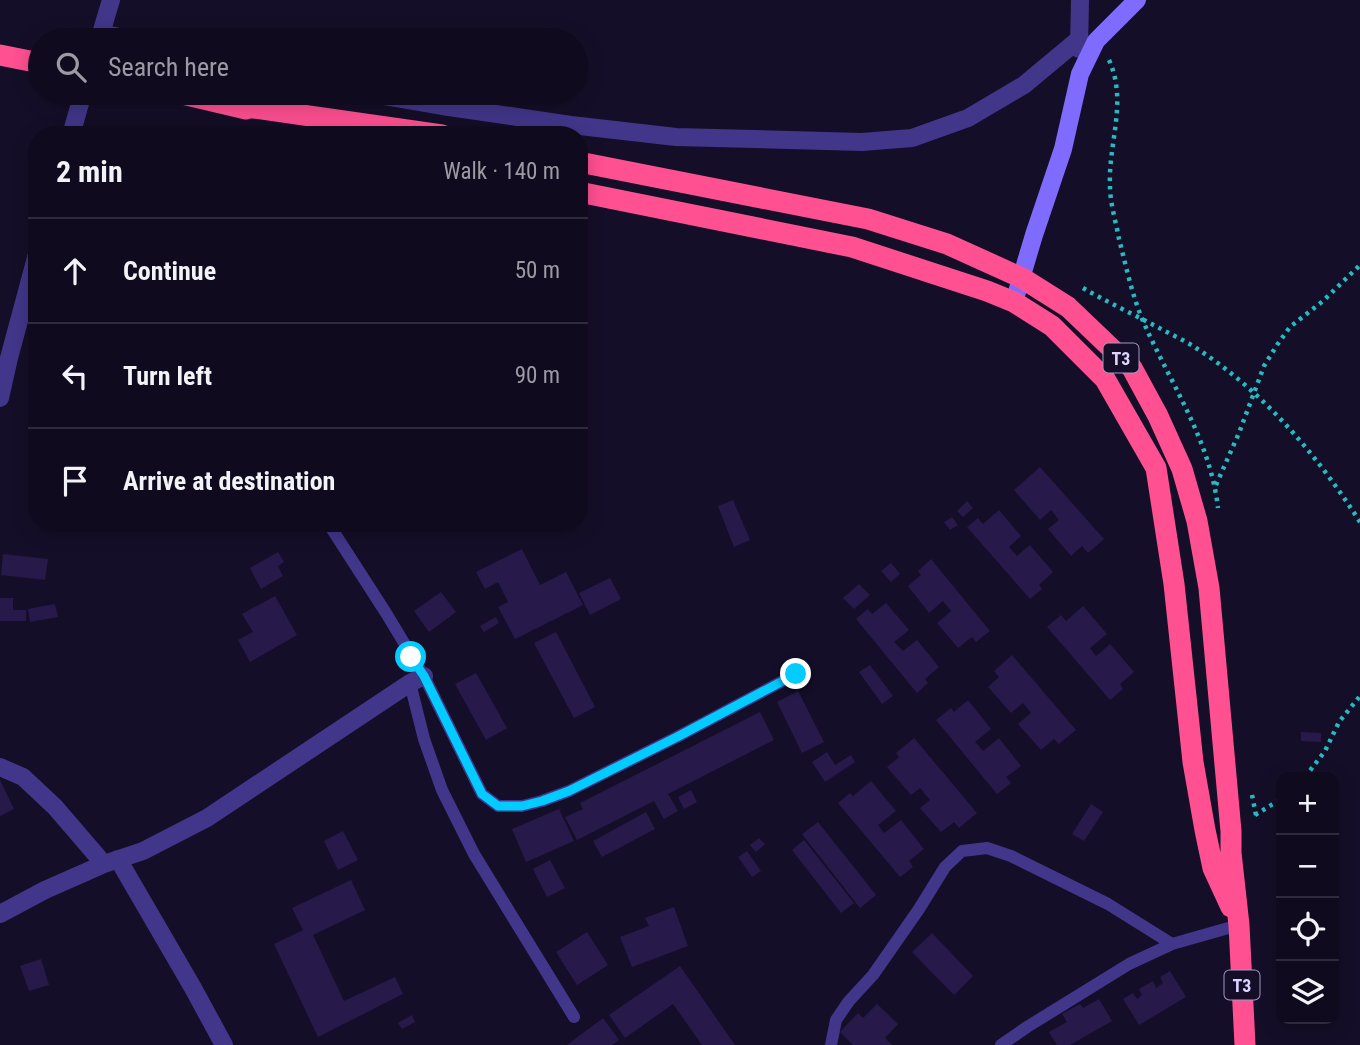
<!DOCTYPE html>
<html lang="en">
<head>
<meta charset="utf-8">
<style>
  body { margin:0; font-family:"Roboto Condensed",sans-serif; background:#191327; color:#f1f3f6 }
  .controls { position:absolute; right:21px; bottom:21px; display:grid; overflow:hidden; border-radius:14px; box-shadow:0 4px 18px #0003 }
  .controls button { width:63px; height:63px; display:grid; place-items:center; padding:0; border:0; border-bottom:2px solid #302b3c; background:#100a1e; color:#f1f3f6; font:35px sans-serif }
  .stop { position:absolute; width:21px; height:21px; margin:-16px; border:5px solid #01cbff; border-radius:50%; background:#fff }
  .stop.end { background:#01cbff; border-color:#fff; box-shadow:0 2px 7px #0008 }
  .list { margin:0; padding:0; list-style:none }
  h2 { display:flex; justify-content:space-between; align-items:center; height:91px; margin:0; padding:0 28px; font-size:30px }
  h2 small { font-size:23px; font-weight:400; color:#9c9aa4 }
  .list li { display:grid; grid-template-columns:46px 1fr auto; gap:21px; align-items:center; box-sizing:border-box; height:105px; padding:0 28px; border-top:2px solid #302b3c }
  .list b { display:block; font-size:26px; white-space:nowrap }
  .list em { font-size:23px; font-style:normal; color:#9c9aa4 }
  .icon { flex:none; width:38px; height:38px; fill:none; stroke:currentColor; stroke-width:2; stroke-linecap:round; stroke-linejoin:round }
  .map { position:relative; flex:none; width:1360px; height:1045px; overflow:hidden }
  .search { position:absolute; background:#100a1e; box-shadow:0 4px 18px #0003; left:28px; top:28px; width:560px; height:77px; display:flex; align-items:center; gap:18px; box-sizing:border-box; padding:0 24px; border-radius:38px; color:#9c9aa4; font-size:26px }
  .panel { position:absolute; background:#100a1e; box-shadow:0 4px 18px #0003; left:28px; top:126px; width:560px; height:406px; border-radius:28px }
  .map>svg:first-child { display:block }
</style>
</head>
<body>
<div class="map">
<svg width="1360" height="1045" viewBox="0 0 1360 1045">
  <rect width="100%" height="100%" fill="#150e28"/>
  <path fill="#28194b" d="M1040,467L1104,539L1088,553L1082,546L1071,556L1048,529L1059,520L1051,510L1040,520L1014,490Z
    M733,500L750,540L734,547L718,506Z
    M967,501L973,508L963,517L957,511Z
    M999,510L1021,536L1009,547L1017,556L1030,545L1053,572L1039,585L1042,589L1030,599L967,527L978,518L983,524Z
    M952,517L958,525L950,530L944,522Z
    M522,549L540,585L566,572L583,605L515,639L498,607L508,602L498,582L485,589L476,572Z
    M278,552L284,562L278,566L283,576L261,589L250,568Z
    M3,554L48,559L45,580L1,575Z
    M931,559L990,631L976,642L972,637L958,648L937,623L951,611L943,601L929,613L908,586L921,575L918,571Z
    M891,563L900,574L891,582L881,571Z
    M610,578L621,599L590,615L579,593Z
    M859,584L870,595L854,609L843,598Z
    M441,592L456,612L429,632L414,611Z
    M275,596L297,635L250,662L238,640L253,632L242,614Z
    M0,598H13V610H26V621H0Z
    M886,603L909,630L894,642L903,651L917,640L939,667L925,679L928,683L917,693L856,619L868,609L872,614Z
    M55,604L58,617L30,622L28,609Z
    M1083,606L1107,634L1090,648L1096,656L1110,644L1134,672L1120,684L1123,689L1110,700L1047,627L1061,615L1066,621Z
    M496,617L499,623L484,632L480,626Z
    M556,632L595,707L574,718L534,643Z
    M1012,655L1076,730L1059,744L1054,739L1041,750L1018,724L1031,713L1023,703L1011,713L988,687L999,677L994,671Z
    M870,665L893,696L882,704L859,672Z
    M476,673L507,728L486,740L455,684Z
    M798,691L824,742L802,753L777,702Z
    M968,700L991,729L975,742L983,751L999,738L1021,766L1006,777L1011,783L997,794L936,720L951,708L954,712Z
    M760,712L774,740L668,794L678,811L664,819L654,801L577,840L565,817L583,809L580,803Z
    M1301,732L1321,733V742L1301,741Z
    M914,738L977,813L959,828L954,822L941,832L920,808L930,800L920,788L911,795L887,767L899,757L896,753Z
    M827,752L835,765L851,755L855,762L825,782L812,762Z
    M0,780L14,809L0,816Z
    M871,781L896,811L878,825L884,833L901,820L924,849L909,861L913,867L900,877L838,803L850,793L853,796Z
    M691,790L697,802L684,809L678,797Z
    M1091,804L1103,812L1084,841L1072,834Z
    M559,809L574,841L526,862L512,829Z
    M646,812L655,829L602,857L593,841Z
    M818,822L876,895L860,908L802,834Z
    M343,831L358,860L338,870L324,841Z
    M759,838L765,844L756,852L750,845Z
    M804,840L854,903L841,913L792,850Z
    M747,851L761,871L752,877L738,857Z
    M550,860L565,888L547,897L533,869Z
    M351,880L365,910L313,935L344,1001L395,977L403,994L318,1037L274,944L303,930L292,908Z
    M674,907L688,946L632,967L620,937L649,926L645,918Z
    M587,932L608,965L577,985L556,952Z
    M932,933L973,976L954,995L912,952Z
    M41,959L49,985L29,991L20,966Z
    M680,966L735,1045H702L673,1004L625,1038L609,1015Z
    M1170,971L1186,997L1139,1025L1123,999L1133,993L1137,999L1142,995L1139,989L1153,981L1156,988L1163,983L1160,977Z
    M1099,999L1112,1021L1070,1045H1057L1049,1032L1067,1022L1062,1014L1080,1004L1083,1008Z
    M877,1004L898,1024L885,1038L892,1045H853L840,1032L858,1013L863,1018Z
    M412,1015L415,1022L402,1029L398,1023Z
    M603,1018L619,1040L612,1045H567Z"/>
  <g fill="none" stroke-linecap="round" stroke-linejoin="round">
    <path stroke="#27bac1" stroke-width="4.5" stroke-dasharray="3.5 5" stroke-linecap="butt" d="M1109,60C1128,102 1108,143 1110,186C1110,203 1116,222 1119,239C1126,266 1132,295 1143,321C1170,383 1210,439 1218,508
      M1083,288C1109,303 1137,316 1163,330C1174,336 1186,341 1196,348C1263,391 1317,455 1360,522
      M1216,485L1239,433L1264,366L1277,345L1290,327L1323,301L1360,265
      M1305,777L1325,751L1339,722L1360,696
      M1252,795L1256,815
      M1255,815L1281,799"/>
    <path stroke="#42368a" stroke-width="12" d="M328,523L386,613L424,676L482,794L498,806H522L542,801L569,791L677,737L796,674
      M410,683L424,739L442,790L474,854L574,1017
      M831,1045L836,1020L849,1001L873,975L919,909L945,867L962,851L987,848L1011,856L1108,904L1172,944
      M1001,1045L1027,1027L1129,964L1172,944L1239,925"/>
    <path stroke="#42368a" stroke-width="18" d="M102,33L131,40
      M99,40L111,0
      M1079,49L1080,0
      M366,93L442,106L571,125L676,137L862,142L912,138L968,118L1024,85L1078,40
      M71,135L83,93
      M0,398L9,358L37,254
      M0,767L23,777L55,807L104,864
      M118,859L193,988L224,1045
      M0,914L45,890L104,864L143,851L207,818L410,683L424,676"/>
    <path stroke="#7f6cff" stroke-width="18" d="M1014,302L1034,235L1063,149L1080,74L1096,41L1137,0"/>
    <path stroke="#ff5092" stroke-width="21" d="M0,55L40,63
      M178,93L246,109
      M233,105L442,135
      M579,162L868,219L947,244L1022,278L1068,307L1132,368L1158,416L1182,469L1197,521L1209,588L1231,831V853L1239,925L1245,1045
      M579,192L852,247L987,291L1014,302L1052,326L1105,379L1156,468L1174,584L1193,762L1205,830L1213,868L1231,907"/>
  </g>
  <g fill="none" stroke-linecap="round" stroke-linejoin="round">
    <path stroke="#01cbff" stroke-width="9" d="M411,657L424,676L482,794L498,806H522L542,801L569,791L677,737L796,674"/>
  </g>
  <g text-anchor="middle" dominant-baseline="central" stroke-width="7" stroke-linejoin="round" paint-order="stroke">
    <g fill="#150e28" stroke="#a299be" stroke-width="2">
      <rect x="1103.5" y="343.5" width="35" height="29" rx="5"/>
      <rect x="1224.5" y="970.5" width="35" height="29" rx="5"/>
    </g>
    <g font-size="18" font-weight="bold" fill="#ded5ff">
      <text x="1121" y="358">T3</text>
      <text x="1242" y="985">T3</text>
    </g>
  </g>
</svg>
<div class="controls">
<button>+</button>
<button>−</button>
<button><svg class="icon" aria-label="locate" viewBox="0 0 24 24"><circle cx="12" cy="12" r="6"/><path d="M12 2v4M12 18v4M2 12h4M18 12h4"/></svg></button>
<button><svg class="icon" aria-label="layers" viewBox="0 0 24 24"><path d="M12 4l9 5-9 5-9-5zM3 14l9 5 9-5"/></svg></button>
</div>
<div class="stop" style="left:411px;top:657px"></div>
<div class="stop end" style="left:796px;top:674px"></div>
<div class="search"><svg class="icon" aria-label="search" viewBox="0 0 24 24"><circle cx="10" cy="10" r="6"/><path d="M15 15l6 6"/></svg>Search here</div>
<section class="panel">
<h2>2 min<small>Walk · 140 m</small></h2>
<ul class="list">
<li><svg class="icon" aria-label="ahead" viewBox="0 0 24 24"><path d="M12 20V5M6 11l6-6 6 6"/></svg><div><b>Continue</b></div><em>50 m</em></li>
<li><svg class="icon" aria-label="left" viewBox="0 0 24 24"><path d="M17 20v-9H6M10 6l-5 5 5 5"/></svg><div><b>Turn left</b></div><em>90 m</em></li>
<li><svg class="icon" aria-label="arrive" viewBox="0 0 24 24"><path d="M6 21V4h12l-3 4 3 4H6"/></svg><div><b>Arrive at destination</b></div></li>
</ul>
</section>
</div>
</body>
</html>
